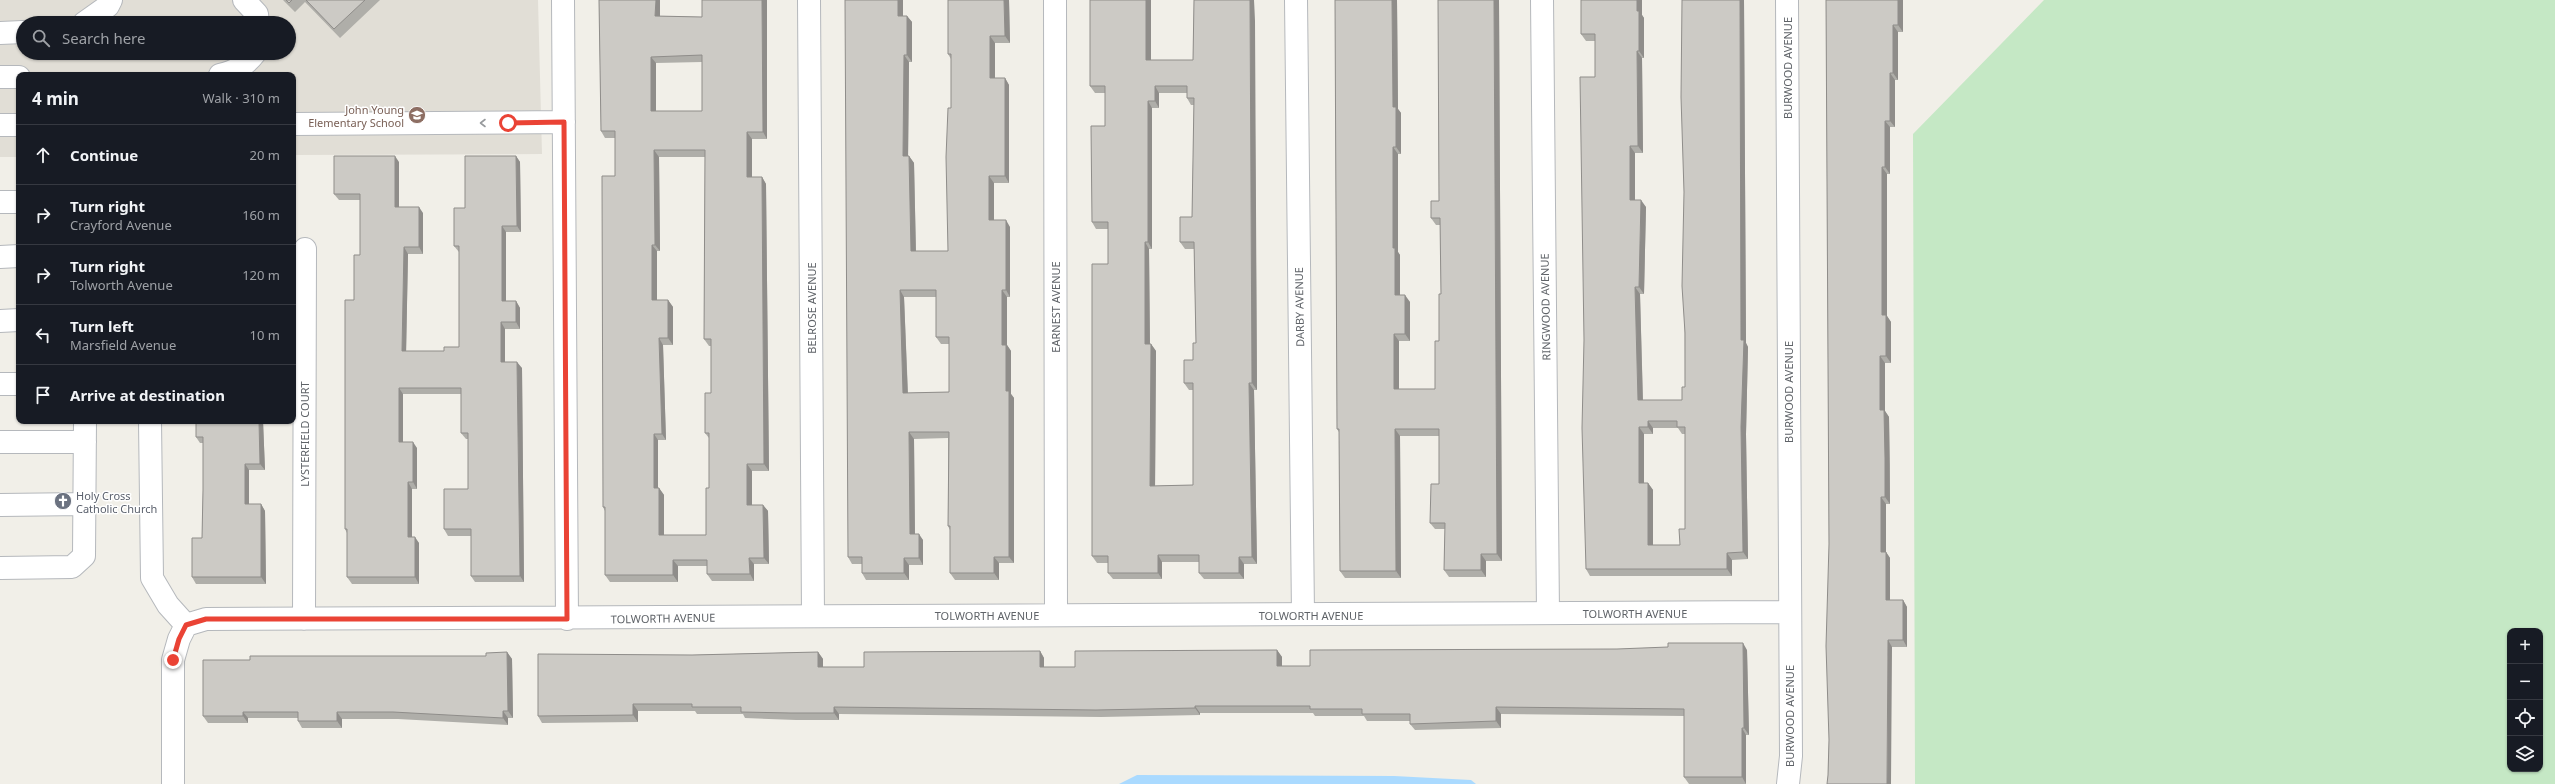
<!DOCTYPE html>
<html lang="en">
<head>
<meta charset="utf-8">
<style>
  body { margin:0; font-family:"Noto Sans",sans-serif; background:#242831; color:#f1f3f6 }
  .controls { position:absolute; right:12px; bottom:12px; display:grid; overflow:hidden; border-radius:8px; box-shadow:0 1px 3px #0004 }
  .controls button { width:36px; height:36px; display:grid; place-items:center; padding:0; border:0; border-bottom:1px solid #363941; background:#171b24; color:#f1f3f6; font:20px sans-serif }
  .stop { position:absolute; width:12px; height:12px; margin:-9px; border:3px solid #ea4335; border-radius:50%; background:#fff }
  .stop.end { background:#ea4335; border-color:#fff; box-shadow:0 1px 4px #0008 }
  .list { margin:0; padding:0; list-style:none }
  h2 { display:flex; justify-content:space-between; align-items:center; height:52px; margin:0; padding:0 16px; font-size:17px }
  h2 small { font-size:13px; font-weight:400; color:#9ea1a6 }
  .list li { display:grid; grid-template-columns:26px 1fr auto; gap:12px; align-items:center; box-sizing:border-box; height:60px; padding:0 16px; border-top:1px solid #363941 }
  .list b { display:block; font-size:15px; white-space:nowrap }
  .list p { margin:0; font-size:13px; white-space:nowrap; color:#9ea1a6 }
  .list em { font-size:13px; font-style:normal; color:#9ea1a6 }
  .icon { flex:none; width:22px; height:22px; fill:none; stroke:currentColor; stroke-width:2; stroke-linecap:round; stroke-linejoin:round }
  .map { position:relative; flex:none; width:2555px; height:784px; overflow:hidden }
  .search { position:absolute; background:#171b24; box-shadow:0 1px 3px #0004; left:16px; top:16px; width:280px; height:44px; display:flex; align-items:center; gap:10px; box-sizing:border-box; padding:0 14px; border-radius:22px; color:#9ea1a6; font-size:15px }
  .panel { position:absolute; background:#171b24; box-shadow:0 1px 3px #0004; left:16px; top:72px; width:280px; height:352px; border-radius:8px }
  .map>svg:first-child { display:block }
</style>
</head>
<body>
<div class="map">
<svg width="2555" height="784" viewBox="0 0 2555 784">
  <rect width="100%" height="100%" fill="#f1efe8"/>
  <path fill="#e1ded6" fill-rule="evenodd" d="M0,0H538L542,154L293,155V75H19V157H0ZM23,23H289V53H23Z"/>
  <path fill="#c5e8c5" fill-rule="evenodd" d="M2044,0H2555V784H1915L1913,134ZM2510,631H2540V769H2510Z"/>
  <path fill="#aadaff" d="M1137,775L1394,776L1471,780L1476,784H1119Z"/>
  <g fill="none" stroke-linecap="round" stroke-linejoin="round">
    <defs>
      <path id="minor" d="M244,0L257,14L258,23
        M563,0L567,619
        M809,0L813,616
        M1055,0L1056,615
        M1296,0L1303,614
        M1542,0L1548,613
        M1787,0L1791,756L1788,784
        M84,23L108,6L111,0
        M0,33L23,32
        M220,75C236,71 245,66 255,53
        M0,77H19
        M293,124L564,122
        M0,125H19
        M0,202H19
        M0,257L19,256
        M0,321L19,320
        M0,384H19
        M150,421L152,578L168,605L186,625
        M0,442H85
        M0,505L84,504
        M0,568L72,567L84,556L85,421
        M304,619L305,249
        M186,625L206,619L1789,612
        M173,784V660L179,639L186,625"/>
    </defs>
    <use href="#minor" stroke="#b5b8bc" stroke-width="24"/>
    <use href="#minor" stroke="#fff" stroke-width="22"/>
  </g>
  <path fill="#afaea9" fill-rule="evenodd" d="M283,0H380L340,38L305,2L295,12Z
    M599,0H660V16L702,17V0H767V139H752V177H762L766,184L769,471H752V505H763L768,511L769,564H754V581H712L707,574V566H678V582H610L605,575V511L603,507L615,176V138H605L601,131ZM702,62V111H656V63ZM659,157H705L704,339L709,346H711V393L705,433L709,438V488L706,535H664V495L659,488H658V440H666L663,345H673V307L668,300H657V251H660Z
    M903,0V16H907L912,22V62H909L908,156H909L914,163L916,251H948L951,108V59L948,54V0H1009L1010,43H995V78H1005L1009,85V183H994V220L1010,227V297H1007V345L1011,351V394L1014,398V563H999V580H955L950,573V530L948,526V438L914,439L915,534L923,540V565H909V580H866L862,573V564H852L848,557ZM904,297H936V337L941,344H949V392L908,393Z
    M1090,0H1151V60H1193L1194,0H1254L1257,390H1254L1257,564H1244V579H1204L1199,573V562H1162V579H1113L1108,573V563H1097L1092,556L1108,264V229H1096L1092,222L1105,126V93H1095L1090,86ZM1159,93H1187V98L1191,105H1194L1192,217L1180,242L1185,249H1194L1196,343L1193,360L1184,383L1189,390H1193V485L1155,486L1156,351L1151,344H1150L1149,249H1152V108H1159Z
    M1335,0H1397L1398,109L1401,113V154H1398V252L1400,255V295L1410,302V341H1399V389H1435L1439,341L1441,294L1440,225H1436L1431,218L1439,201L1438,0H1499L1502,561H1486V577H1449L1444,570L1445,529H1435L1430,523L1439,484V436H1400L1401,578H1345L1340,571L1339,432L1337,429Z
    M1642,0V15L1644,18V58H1642L1643,153H1635V200L1646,207L1644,294H1640L1643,400H1682L1685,387L1684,192L1682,0H1744L1746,343L1748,347L1746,434L1748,559L1732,560V576H1590L1586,569L1595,77V41H1586L1581,34ZM1653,428H1678L1682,434H1685V529L1680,545H1653V490L1648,483H1644V434H1653Z
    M1826,0H1903V32H1898V80H1895V127H1890V174H1887V316L1891,322V363H1885V411L1889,417L1890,465V504H1886V552L1890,558V600H1903L1907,607V647H1892L1828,775L1829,740V544Z
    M516,156L520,162L521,232H506V301H516L520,308V329H505V362L522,368L524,582H475L471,576V536H448L444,529L468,489V439H466L461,433V394H403V442L417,448V489H412V537L419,543V584H352L347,577V533L345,529L354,300L360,255V200H339L334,194L399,162V207L423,213V254H408L406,351H444L459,347V252L454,246L465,208Z
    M196,421H263L265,470H249V504H261L265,511L266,584H196L192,577L202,538L203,490V443H200L196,437Z
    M1277,650L1282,657V666H1310L1747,650L1749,735H1746V784H1689L1684,777V716L1501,714V728L1415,730L1410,724V721H1367L1364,716H1315L1313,713H1200V715L1101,717L839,714V720H796L745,718L743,714H697L695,711H638V722L542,723L538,716L692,655L818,652L823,659V667H864L1040,651L1044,658V667H1075Z
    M507,652L512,659L513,718H508V725L398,719H342V728H302L298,721V718H248V723H208L203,716L250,660L486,656Z"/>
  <path fill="#8f8d8a" d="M656,0H660V23L655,16Z
    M762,0H767V139L763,132Z
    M898,0H903V22L898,16Z
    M1004,0H1009L1010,43L1005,36Z
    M1146,0H1151V67L1146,60Z
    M1250,0H1254L1255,21L1257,390L1252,383Z
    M1392,0H1397L1398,109L1401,113V154L1396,147L1393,107Z
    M1494,0H1499L1502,561L1497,554Z
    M1637,0H1642V15L1644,18V58L1639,51L1637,11Z
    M1740,0H1744L1746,343L1748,347L1746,434L1748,559L1743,552L1741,427Z
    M1898,0H1903V32L1898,25Z
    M907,16L912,22V62L907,55Z
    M1893,25L1898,32V80L1893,73Z
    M990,36L995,43V85L990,78Z
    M1637,51L1642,58L1643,153L1638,146Z
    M904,55L909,62L908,163L903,156Z
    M651,57L656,63V118L651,111Z
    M1890,73L1895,80V127L1890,121Z
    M1005,78L1009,85V183L1005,176Z
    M1155,86L1159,93V108L1155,101Z
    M1148,101L1152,108V249L1148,242Z
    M1885,121L1890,127V174L1885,167Z
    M747,132L752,139V184L747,177Z
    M1630,146L1635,153V207L1630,200Z
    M1393,147L1398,154V252L1400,255V302L1395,295L1393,248Z
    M654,150L659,157L660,251L655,245Z
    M395,156L399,162V213L395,207Z
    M516,156L520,162L521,232L517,226Z
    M909,156L914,163L916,258L911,251Z
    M1882,167L1887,174V316L1891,322V363L1886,356L1882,315Z
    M989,176L994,183V227L989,220Z
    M762,177L766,184L769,471L764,464Z
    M1641,200L1646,207L1644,294L1639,287Z
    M419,207L423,213V254L419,247Z
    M1006,220L1010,227V297L1006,290Z
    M502,226L506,232V308L502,301Z
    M1145,242L1149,249L1150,351L1145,344Z
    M652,245L657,251V307L652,300Z
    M404,247L408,254L406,357L402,351Z
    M1635,287L1640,294L1643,407L1638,400Z
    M900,290L904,297L908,400L903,393Z
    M1002,290L1007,297V345L1011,351V394L1014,398V563L1009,557L1002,345Z
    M1405,295L1410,302V341L1405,334Z
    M668,300L673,307V345L668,338Z
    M516,301L520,308V329L516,322Z
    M501,322L505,329V368L501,362Z
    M1394,334L1399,341V396L1394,389Z
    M659,338L663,345L666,440L662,434Z
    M1151,344L1156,351L1155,493L1150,486Z
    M1880,356L1885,363V411L1889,417L1890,504L1885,497L1880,410Z
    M517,362L522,368L524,582L520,576Z
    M1249,383L1254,390L1257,564L1252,557Z
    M399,388L403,394V448L399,442Z
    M259,421H263L265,470L260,464Z
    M1648,421L1653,428V434L1648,427Z
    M1639,427L1644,434V490L1639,483Z
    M1395,429L1400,436L1401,578L1396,571Z
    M909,432L914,439L915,540L910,534Z
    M654,434L658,440V495L654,488Z
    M413,442L417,448V489L413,482Z
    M245,464L249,470V511L245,504Z
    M747,464L752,471V511L747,505Z
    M408,482L412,489V543L408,537Z
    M1648,483L1653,490V552L1648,545Z
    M659,488L664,495V541L659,535Z
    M1881,497L1886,504V558L1881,552Z
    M261,504L265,511L266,584L261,577Z
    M763,505L768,511L769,564L764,558Z
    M919,534L923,540V565L919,558Z
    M415,537L419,543V584L415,577Z
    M1886,552L1890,558V607L1886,600Z
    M1727,553L1732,560V576L1727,569Z
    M1481,554L1486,561V577L1481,570Z
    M1158,555L1162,562V579L1158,573Z
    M994,557L999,563V580L994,573Z
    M1239,557L1244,564V579L1239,573Z
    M749,558L754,564V581L750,574Z
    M904,558L909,565V580L904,573Z
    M673,560L678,566V582L673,575Z
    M1903,600L1907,607V647L1903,640Z
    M1888,640L1892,647L1891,784H1887Z
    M1743,643L1747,650L1749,735L1744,728Z
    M1277,650L1282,657V673L1277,666Z
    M1040,651L1044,658V674L1040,667Z
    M507,652L512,659L513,718L508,711Z
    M818,652L823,659V674L818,667Z
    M633,704L638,711V722L633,715Z
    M1195,706L1200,713V715L1195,708Z
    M834,707L839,714V720L834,713Z
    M1496,707L1501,714V728L1496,721Z
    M503,711L508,718V725L503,718Z
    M243,712L248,718V723L243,716Z
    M337,712L342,719V728L337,721Z
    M1742,728L1746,735V784L1742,777Z"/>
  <path fill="#cccac5" stroke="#8f8d8a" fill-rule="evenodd" d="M286,0H292L289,3Z
    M306,0H365L334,29Z
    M599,0H656L655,16L702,17V0H762L763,132H747V177H762L764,464H747V505H763L764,558H749L750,574H707V560H673V575H605V507H603L602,176H615V131H601ZM702,55V111H651V57ZM654,150H705L704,339H711V393H705V433H709V488H706V535H659V488H654V434H662L659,338H668V300H652V245H655Z
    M845,0H898V16H907V55H904L903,156H909L911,251H948L946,157L948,108H951V54H948V0H1004L1005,36H990V78H1005V176H989V220H1006V290H1002V345H1006V391H1009V557H994V573H950V526H948L949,432H909L910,534H919V558H904V573H862V557H848ZM900,290H936V337H949V392L903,393Z
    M1090,0H1146V60H1193L1194,0H1250L1252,383H1249L1252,557H1239V573H1199V555H1158V573H1108V556H1092V264H1108V222H1092L1091,126H1105V86H1090ZM1155,86H1187V98H1194L1192,217H1180V242H1194L1196,343H1193V360H1184V383H1193V485L1150,486L1151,344H1145V242H1148V101H1155Z
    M1335,0H1392L1393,107H1396V147H1393V248H1395V295H1405V334H1394V389H1435V341H1439V294H1441L1440,218H1431V201H1439L1438,0H1494L1497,554H1481V570H1444L1445,523H1430L1431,484H1439V429H1395L1396,571H1340L1339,429H1337Z
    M1581,0H1637V11H1639V51H1637L1638,146H1630V200H1641L1639,287H1635L1638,400H1682V387H1685V333L1682,286L1684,192L1681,97L1682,0H1740L1741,340H1744L1741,427L1743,552L1727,553V569H1586L1582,428L1584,340L1580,77H1595V34H1581ZM1648,421H1677V427H1685V529H1679L1680,545H1648V483H1639V427H1648Z
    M1826,0H1898V25H1893V73H1890V121H1885V167H1882V315H1886V356H1880V410H1884L1885,458V497H1881V552H1886V600H1903V640H1888L1887,784H1827L1828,775L1829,740L1826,646L1829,544Z
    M334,156H395V207H419V247H404L402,351H444V347H459V246H454V208H465V156H516L517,226H502V301H516V322H501V362H517L520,576H471V529H444V489H468V433H461V388H399V442H413V482H408V537H415V577H347V529H345V300H354V255H360V194H334Z
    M196,421H259L260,464H245V504H261V577H192V538H202L203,490V437H196Z
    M1668,643H1743L1744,728H1742V777H1684V709L1496,707V721L1410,724V714H1362V709H1310V706H1195V708L1096,710L834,707V713H791L741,712V707H692V704H633V715L538,716V654L692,655L818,652V667H864V652L1040,651V667H1075V651L1277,650V666H1310V650L1617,649L1668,647Z
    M507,652L508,711H503V718L393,712H337V721H298V712H243V716H203V660H250V656H486V653Z"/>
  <defs><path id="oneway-chevron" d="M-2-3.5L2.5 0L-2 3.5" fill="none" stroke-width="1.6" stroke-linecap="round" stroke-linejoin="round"/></defs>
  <use stroke="#979a9d" href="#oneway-chevron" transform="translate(483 123) rotate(180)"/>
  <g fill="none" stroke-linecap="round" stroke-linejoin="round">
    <path stroke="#ea4335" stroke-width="5" d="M173,660L179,639L186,625L206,619H567L564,122L508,123"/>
  </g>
  <defs>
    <symbol id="school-disc" viewBox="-11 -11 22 22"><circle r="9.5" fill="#8d6e63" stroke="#fff"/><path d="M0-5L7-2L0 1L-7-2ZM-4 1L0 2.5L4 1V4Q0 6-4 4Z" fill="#fff"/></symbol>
    <symbol id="church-disc" viewBox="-11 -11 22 22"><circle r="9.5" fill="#6b7280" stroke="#fff"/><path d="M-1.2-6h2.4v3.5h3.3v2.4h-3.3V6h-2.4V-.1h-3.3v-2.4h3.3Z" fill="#fff"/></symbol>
  </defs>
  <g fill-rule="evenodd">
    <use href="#school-disc" x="407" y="105" width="20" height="20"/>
    <use href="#church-disc" x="53" y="491" width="20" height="20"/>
  </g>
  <g text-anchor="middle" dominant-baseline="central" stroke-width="3" stroke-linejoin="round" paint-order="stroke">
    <g font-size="11" fill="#5f6368" stroke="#fff">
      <text transform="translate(1787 68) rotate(-90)">BURWOOD AVENUE</text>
      <text transform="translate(1055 307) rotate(-90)">EARNEST AVENUE</text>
      <text transform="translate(1299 307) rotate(-91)">DARBY AVENUE</text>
      <text transform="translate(1545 307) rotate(-91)">RINGWOOD AVENUE</text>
      <text transform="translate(811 308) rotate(-90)">BELROSE AVENUE</text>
      <text transform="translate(1788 392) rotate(-90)">BURWOOD AVENUE</text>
      <text transform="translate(304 434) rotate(-90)">LYSTERFIELD COURT</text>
      <text x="1635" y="613">TOLWORTH AVENUE</text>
      <text x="987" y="615">TOLWORTH AVENUE</text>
      <text x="1311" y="615">TOLWORTH AVENUE</text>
      <text transform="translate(663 618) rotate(-1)">TOLWORTH AVENUE</text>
      <text transform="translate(1789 716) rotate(-90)">BURWOOD AVENUE</text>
    </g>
    <g font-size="11" fill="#785e54" stroke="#fff" text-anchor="end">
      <text x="404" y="109">John Young<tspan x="404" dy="13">Elementary School</tspan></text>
    </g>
    <g font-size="11" fill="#5b616d" stroke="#fff" text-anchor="start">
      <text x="76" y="495">Holy Cross<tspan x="76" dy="13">Catholic Church</tspan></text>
    </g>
  </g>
</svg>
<div class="controls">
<button>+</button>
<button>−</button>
<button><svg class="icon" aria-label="locate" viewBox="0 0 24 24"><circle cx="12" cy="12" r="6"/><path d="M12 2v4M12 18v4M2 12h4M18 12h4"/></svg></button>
<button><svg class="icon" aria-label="layers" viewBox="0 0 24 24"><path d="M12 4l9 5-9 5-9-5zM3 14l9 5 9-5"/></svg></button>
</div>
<div class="stop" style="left:508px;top:123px"></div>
<div class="stop end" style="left:173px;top:660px"></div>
<div class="search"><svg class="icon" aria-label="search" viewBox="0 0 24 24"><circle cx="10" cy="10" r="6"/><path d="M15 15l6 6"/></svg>Search here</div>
<section class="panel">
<h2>4 min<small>Walk · 310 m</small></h2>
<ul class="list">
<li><svg class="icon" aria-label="ahead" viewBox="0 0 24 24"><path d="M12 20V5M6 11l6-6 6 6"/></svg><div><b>Continue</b></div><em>20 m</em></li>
<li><svg class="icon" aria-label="right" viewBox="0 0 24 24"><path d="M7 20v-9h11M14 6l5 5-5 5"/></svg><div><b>Turn right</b><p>Crayford Avenue</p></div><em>160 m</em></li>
<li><svg class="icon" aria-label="right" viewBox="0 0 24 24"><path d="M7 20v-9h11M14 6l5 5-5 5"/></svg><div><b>Turn right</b><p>Tolworth Avenue</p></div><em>120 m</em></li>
<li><svg class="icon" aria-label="left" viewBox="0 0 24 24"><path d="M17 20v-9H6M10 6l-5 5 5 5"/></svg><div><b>Turn left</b><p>Marsfield Avenue</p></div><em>10 m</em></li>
<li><svg class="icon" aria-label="arrive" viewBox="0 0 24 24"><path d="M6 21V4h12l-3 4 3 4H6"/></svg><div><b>Arrive at destination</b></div></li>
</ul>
</section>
</div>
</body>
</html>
